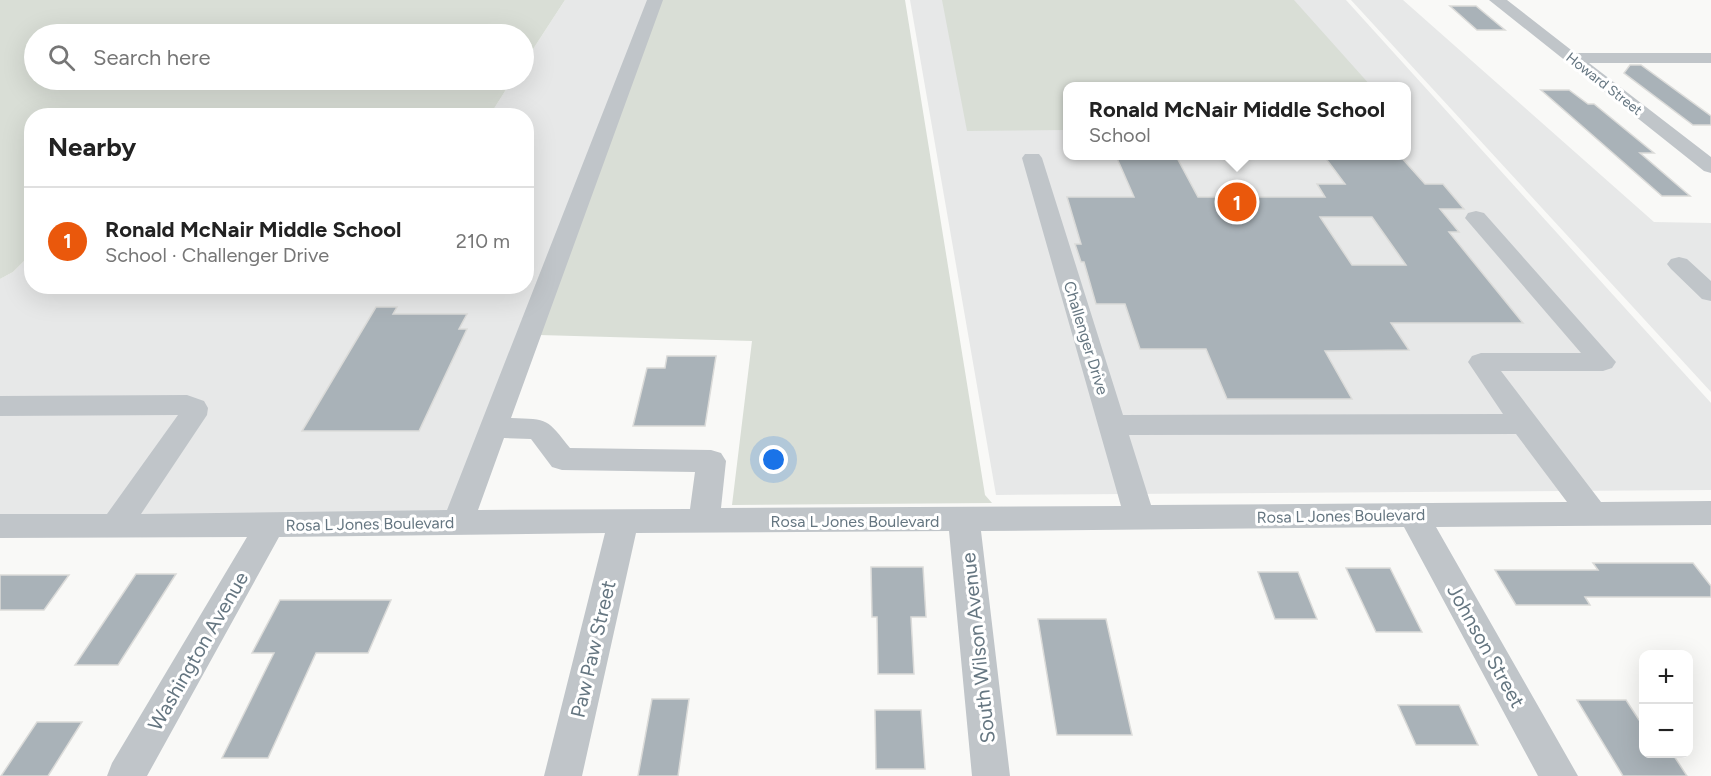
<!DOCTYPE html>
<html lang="en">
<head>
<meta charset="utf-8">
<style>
  body { margin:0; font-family:Figtree,sans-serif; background:#f6f6f6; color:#222 }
  .controls { position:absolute; right:18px; bottom:18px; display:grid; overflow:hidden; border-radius:12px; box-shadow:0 6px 24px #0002 }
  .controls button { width:54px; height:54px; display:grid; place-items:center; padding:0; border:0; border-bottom:2px solid #e0e0e0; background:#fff; color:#222; font:30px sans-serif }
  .you { position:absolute; left:774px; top:460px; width:21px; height:21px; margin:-15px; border:4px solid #fff; border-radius:50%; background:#1a73e8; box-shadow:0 0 0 9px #1a73e833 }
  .badge { display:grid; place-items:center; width:39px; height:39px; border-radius:50%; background:#ea580c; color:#fff; font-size:20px; font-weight:700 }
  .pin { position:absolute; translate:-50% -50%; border:3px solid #fff; box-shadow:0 2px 6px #0006 }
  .popup { position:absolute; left:1063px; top:82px; width:348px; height:78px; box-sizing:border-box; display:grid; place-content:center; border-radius:12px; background:#fff; filter:drop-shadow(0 2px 4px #0005); font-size:20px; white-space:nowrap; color:#767676 }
  .popup b { font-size:22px; color:#222 }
  .popup::after { content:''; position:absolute; left:50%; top:100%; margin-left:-12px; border:12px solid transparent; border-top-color:#fff }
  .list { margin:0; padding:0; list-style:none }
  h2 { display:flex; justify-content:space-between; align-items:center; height:78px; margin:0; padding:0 24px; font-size:26px }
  h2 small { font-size:20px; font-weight:400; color:#767676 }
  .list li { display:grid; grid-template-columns:39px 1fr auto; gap:18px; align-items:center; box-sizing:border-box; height:108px; padding:0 24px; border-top:2px solid #e0e0e0 }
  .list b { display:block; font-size:22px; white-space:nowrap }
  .list p { margin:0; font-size:20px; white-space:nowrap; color:#767676 }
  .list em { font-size:20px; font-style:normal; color:#767676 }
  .icon { flex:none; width:33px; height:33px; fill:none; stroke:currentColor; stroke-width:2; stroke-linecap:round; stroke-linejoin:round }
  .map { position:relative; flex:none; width:1711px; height:776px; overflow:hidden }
  .search { position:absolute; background:#fff; box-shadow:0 6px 24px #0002; left:24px; top:24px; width:510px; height:66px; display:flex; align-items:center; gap:15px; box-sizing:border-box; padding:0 21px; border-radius:33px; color:#767676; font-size:22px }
  .panel { position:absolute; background:#fff; box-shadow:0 6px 24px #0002; left:24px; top:108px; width:510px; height:186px; border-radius:24px }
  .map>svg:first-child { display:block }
</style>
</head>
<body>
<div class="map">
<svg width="1711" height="776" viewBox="0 0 1711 776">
  <rect width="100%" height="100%" fill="#f9f9f7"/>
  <path fill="#e7e8e8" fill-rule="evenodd" d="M565,0H648L448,511L124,515L0,514V279L13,272L31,254L32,286H526V116L490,115L512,80H524V63Z
    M910,0H1346L1711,403V490L996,495ZM1068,86H1406V156H1068Z
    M1351,0H1403L1654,222L1711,223V392Z"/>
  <path fill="#d9ded6" d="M0,0H565L524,63V34H34V80H512L490,115L32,116L31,254L13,272L0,279Z
    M661,0H905L985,495L992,503L732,505L752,341L539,335Z
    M942,0H1294L1371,86H1068L1067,130L967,131Z"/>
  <path fill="#a9b2b8" stroke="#dbdbd9" stroke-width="1.5" fill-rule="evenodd" d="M1450,6H1476L1505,30H1477Z
    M1630,65H1641L1711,116V125H1693L1624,73Z
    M1541,90H1569L1588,104H1594L1654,153H1640L1690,196H1662Z
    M1116,156H1176L1198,197H1325L1317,184H1345L1324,156H1400L1425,184H1443L1464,209H1440L1459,232H1449L1523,323H1391L1409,350L1325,351L1352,399H1227L1206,349H1140L1125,304H1096L1084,262H1081L1075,244H1081L1067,197H1134ZM1320,217H1372L1406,265H1352Z
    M376,307H397L393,314H467L459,329H467L419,431H302Z
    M667,356H716L705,426H633L647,368H665Z
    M1593,563H1693L1711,586V597H1585L1590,605H1516L1495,570H1598Z
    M871,567H923L926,617H911L914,674H878L877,617H872Z
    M1346,568H1390L1422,632H1376Z
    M1258,572H1298L1317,619H1275Z
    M136,574H176L118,665H75Z
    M0,575H69L44,610H0Z
    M280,600H391L368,653H316L268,758H222L274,653H252Z
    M1038,619H1106L1132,735H1057Z
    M652,699H689L678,776H638Z
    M1577,700H1626L1639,720H1644V753H1672L1687,776H1623Z
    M1398,705H1459L1478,745H1416Z
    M875,710H921L925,769H876Z
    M37,722H82L48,776H1Z"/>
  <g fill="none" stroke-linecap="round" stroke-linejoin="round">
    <path fill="#c0c5c9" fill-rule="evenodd" d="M647,0H663L511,418C549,419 547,419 570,448L711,450L721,453L726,461L721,508L1121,506L1022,158L1025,154H1039L1042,158L1123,415L1503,414L1468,362L1472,356L1481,353H1581L1465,218L1468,213L1476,211L1484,213L1616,362L1612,368L1603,371H1501L1601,502L1711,501V525L1436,527L1578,776H1538L1404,527L981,531L1010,776H972L949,531L636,533L582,776H544L605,533L279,537L147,776H107L112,763L247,537L0,538V514H107L178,415L0,416V396L187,395L204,401L208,408L207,415L141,514L447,510ZM1516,434L1567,502L1151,505L1129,435ZM504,438L531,439L552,467L562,470L695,472L690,509L478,510Z
      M1489,0H1507L1575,53H1711V63H1589L1711,157V173L1704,171Z
      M1679,257L1687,259L1711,281V301L1702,299L1671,269L1667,264L1671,259Z"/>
  </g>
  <g text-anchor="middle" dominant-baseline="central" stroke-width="6" stroke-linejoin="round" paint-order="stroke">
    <g font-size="14" fill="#657681" stroke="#fff">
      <text transform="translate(1604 84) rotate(38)">Howard Street</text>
    </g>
    <g font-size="16" fill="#657681" stroke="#fff">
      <text transform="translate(1086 338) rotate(73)">Challenger Drive</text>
      <text transform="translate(1341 516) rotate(-1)">Rosa L Jones Boulevard</text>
      <text x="855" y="521">Rosa L Jones Boulevard</text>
      <text transform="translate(370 524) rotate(-1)">Rosa L Jones Boulevard</text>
    </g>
    <g font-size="20" fill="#657681" stroke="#fff">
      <text transform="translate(1486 646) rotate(61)">Johnson Street</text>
      <text transform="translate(978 648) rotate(-96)">South Wilson Avenue</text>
      <text transform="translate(593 649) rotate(-77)">Paw Paw Street</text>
      <text transform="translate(198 651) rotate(-60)">Washington Avenue</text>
    </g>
  </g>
</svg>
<div class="controls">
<button>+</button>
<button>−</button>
</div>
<div class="you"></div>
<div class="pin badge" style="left:1237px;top:202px">1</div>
<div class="popup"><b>Ronald McNair Middle School</b>School</div>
<div class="search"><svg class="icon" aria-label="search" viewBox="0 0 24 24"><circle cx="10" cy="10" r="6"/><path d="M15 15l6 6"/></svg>Search here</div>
<section class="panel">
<h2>Nearby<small></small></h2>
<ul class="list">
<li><span class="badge">1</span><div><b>Ronald McNair Middle School</b><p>School · Challenger Drive</p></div><em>210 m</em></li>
</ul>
</section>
</div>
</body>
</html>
